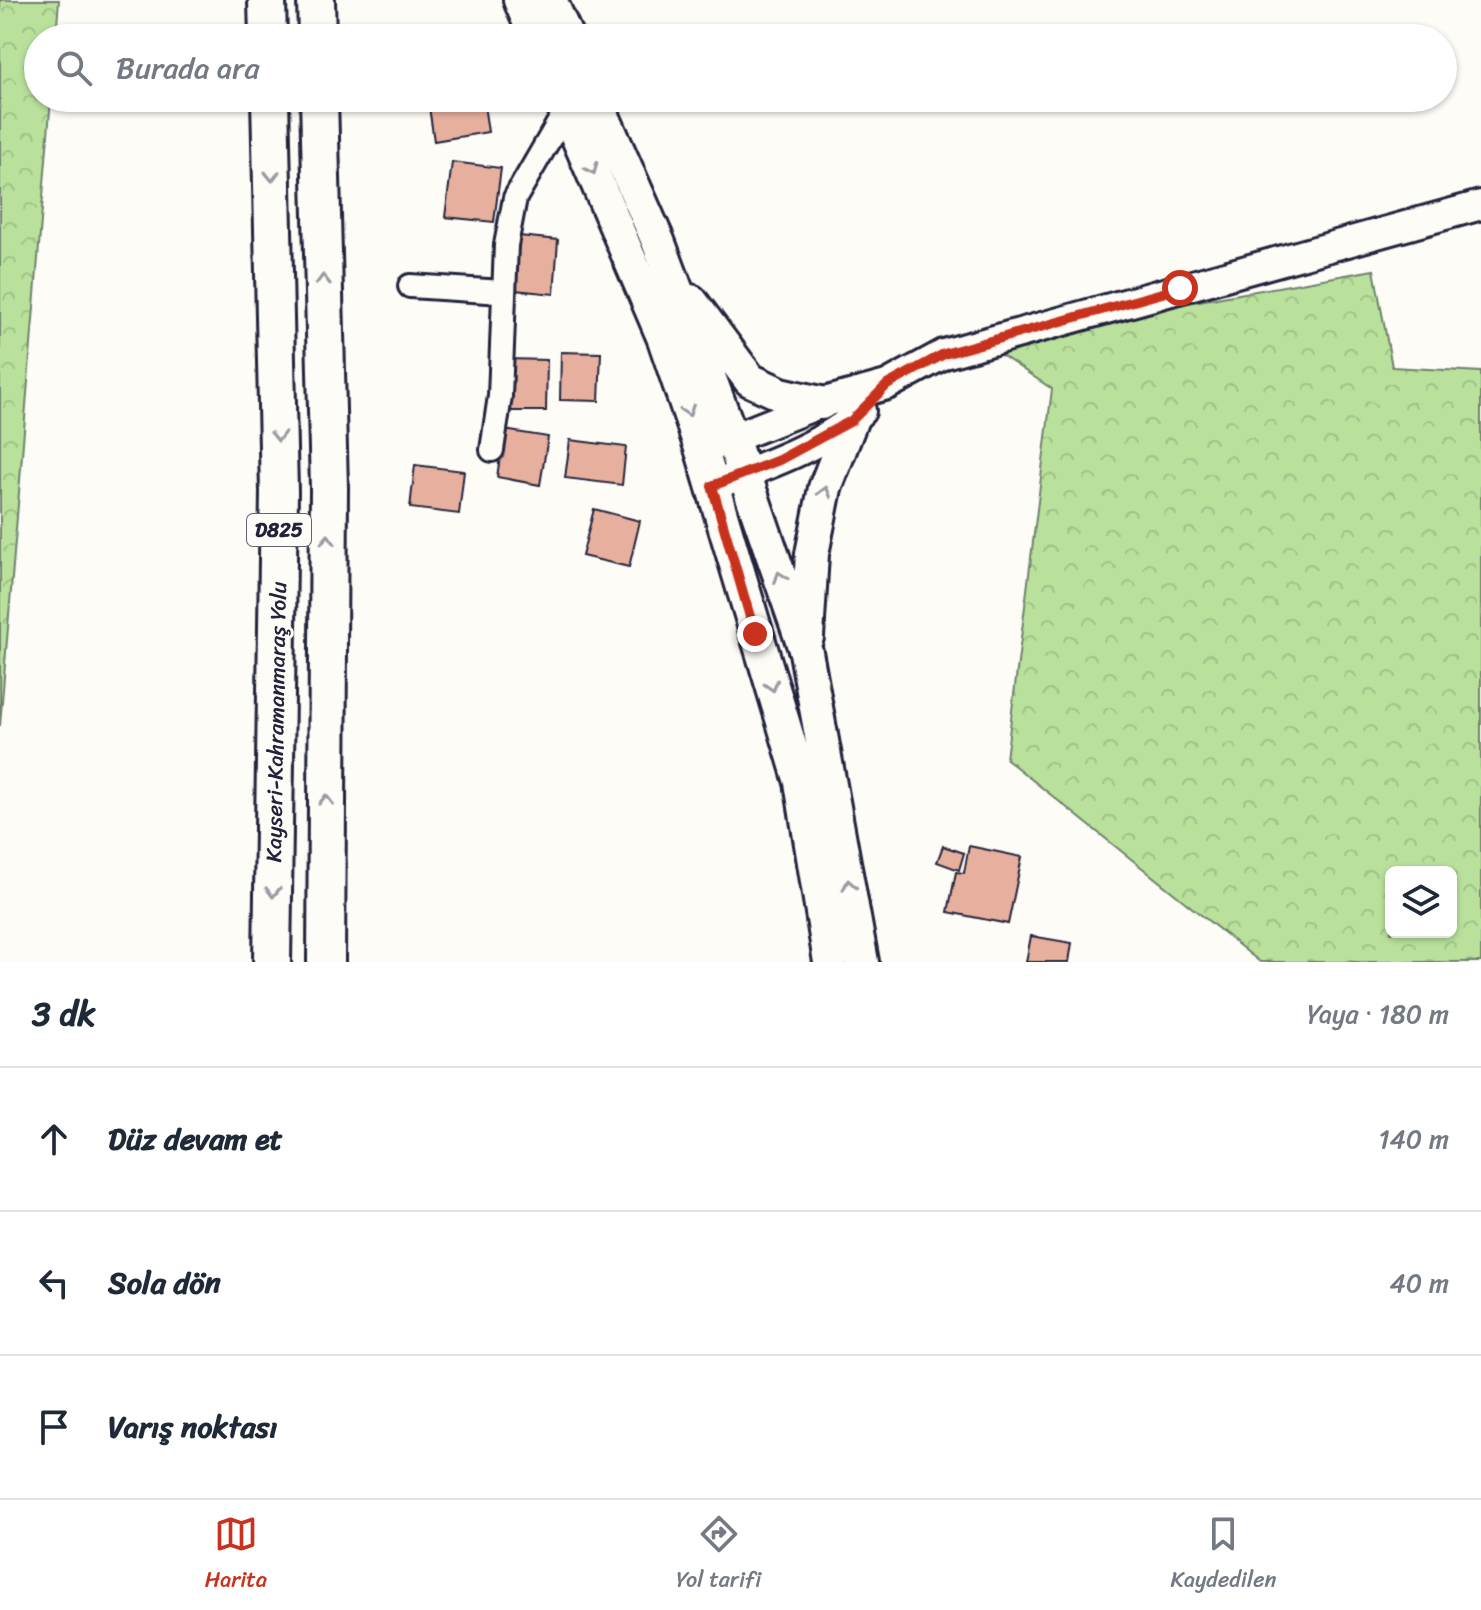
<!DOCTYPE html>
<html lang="tr">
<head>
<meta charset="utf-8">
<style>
  body { margin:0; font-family:Sriracha,sans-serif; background:#f6f6f7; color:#1f2937 }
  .controls { position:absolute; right:24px; bottom:24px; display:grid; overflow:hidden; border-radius:12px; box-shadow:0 2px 6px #0004 }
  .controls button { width:72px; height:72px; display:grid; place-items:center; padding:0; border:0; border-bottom:2px solid #e0e1e3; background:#fff; color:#1f2937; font:40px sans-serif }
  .stop { position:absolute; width:24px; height:24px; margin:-18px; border:6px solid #c8321e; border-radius:50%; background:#fff }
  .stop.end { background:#c8321e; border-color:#fff; box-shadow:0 2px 8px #0008 }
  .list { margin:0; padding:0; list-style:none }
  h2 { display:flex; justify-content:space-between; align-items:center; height:104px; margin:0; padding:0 32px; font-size:34px }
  h2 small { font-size:26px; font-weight:400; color:#747a83 }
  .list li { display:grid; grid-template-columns:52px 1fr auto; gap:24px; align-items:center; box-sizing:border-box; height:144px; padding:0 32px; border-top:2px solid #e0e1e3 }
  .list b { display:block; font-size:30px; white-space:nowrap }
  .list em { font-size:26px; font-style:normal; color:#747a83 }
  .icon { flex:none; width:44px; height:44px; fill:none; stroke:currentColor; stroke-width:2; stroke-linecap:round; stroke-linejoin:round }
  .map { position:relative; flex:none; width:1481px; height:962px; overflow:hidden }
  .search { position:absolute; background:#fff; box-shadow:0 2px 6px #0004; left:24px; right:24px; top:24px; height:88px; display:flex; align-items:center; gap:20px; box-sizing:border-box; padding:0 28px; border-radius:44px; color:#747a83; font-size:30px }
  .sheet { height:536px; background:#fff }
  nav { display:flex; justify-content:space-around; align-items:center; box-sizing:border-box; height:112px; border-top:2px solid #e0e1e3; background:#fff; font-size:22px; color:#747a83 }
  nav a { display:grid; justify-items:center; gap:4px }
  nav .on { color:#c8321e }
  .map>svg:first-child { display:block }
</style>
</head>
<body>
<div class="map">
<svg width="1481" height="962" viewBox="0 0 1481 962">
  <defs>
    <pattern id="forest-crowns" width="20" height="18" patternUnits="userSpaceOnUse" patternTransform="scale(2)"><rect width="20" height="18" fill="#b9e19c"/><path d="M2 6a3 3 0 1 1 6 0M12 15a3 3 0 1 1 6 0" fill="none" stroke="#9fc187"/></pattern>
  </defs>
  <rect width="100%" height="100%" fill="#fdfcf7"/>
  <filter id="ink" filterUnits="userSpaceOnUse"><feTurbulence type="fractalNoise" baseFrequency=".0125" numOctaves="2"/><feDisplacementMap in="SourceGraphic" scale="16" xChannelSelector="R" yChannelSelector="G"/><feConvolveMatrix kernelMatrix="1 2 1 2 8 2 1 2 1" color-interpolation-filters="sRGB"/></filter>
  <g filter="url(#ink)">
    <path fill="url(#forest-crowns)" stroke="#6e826c" stroke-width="2" fill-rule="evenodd" d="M0,0H59L56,38H38V98H51L0,726Z
      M1374,270L1392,367L1481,372V962H1260L1006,759L1052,389L988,346L1087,321ZM1391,872H1451V932H1391Z"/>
    <path fill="#e7b09e" stroke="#22223b" stroke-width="2" d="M442,98H483L488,132L434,141L428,100Z
      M452,162L501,168L494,222L445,217Z
      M519,236L558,240L554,294L515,290Z
      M561,352L601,353L599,401L560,400Z
      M507,359L547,360L546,411H506Z
      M504,430L548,437L540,485L497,477Z
      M570,440L626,447L622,485L565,478Z
      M415,465L464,471L459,514L410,508Z
      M594,509L640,521L629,567L582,556Z
      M943,846L964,853L959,870L937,862Z
      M969,846L1022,857L1008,924L948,912L956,872L964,873Z
      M1031,936L1072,943L1069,962H1026Z"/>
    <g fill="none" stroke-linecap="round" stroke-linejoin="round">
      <defs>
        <path id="minor" d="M410,286L503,292
          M492,450L500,396L506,245L515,198L566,110"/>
        <path id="tertiary" d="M713,446L821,403L887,385L944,354L1481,205
          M712,486C759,468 825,446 861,411"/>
        <path id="secondary" d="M520,0L536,38
          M550,0L567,38
          M561,98L664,339L702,451L801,782L830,962
          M595,98L658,241L732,438L806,652L862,962
          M691,301L750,380L781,394L821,403
          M807,637L812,554L825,488L851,421"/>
        <path id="trunk" d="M267,0L268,38
          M316,0L317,38
          M270,98L279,492L272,962
          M319,98L329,488L326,962"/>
      </defs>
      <use href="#minor" stroke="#22223b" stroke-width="28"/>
      <use href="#tertiary" stroke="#22223b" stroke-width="34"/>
      <use href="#secondary" stroke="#22223b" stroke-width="38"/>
      <use href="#trunk" stroke="#22223b" stroke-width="42"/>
      <use href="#minor" stroke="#fdfcf7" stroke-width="22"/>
      <use href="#tertiary" stroke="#fdfcf7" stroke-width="28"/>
      <use href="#secondary" stroke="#fdfcf7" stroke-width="32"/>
      <use href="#trunk" stroke="#fdfcf7" stroke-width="36"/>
    </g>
    <defs><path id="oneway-chevron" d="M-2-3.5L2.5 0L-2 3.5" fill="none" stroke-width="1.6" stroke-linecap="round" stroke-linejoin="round" transform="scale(2)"/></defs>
    <g stroke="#9a9aa2">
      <use href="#oneway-chevron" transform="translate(592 169) rotate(66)"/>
      <use href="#oneway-chevron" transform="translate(272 176) rotate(89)"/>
      <use href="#oneway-chevron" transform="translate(323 280) rotate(-91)"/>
      <use href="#oneway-chevron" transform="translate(688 411) rotate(71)"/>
      <use href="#oneway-chevron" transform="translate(278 436) rotate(89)"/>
      <use href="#oneway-chevron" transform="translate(825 492) rotate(-75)"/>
      <use href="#oneway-chevron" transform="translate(328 540) rotate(-89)"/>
      <use href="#oneway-chevron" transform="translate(780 577) rotate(-109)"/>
      <use href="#oneway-chevron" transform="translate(772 686) rotate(73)"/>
      <use href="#oneway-chevron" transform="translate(326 800) rotate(-90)"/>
      <use href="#oneway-chevron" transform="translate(849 885) rotate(-100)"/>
      <use href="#oneway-chevron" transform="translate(273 892) rotate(91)"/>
    </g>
  </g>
  <g fill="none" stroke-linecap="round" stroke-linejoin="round" filter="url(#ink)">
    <path stroke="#c8321e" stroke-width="10" d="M755,634L712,486L779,460L851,421L887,385L944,354L1180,288"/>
  </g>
  <g text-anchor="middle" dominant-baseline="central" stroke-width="6" stroke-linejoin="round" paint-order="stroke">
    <rect fill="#fdfcf7" stroke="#646373" stroke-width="2" x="247" y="514" width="64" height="32" rx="6"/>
    <g font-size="20" font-weight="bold" fill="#22223b">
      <text x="279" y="530">D825</text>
    </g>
    <g font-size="22" fill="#22223b" stroke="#fdfcf7">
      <text transform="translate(276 722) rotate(-89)">Kayseri-Kahramanmaraş Yolu</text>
    </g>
  </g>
</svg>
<div class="controls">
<button><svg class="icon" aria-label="layers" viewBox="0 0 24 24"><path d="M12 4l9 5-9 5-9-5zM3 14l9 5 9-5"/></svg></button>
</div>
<div class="stop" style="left:1180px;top:288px"></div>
<div class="stop end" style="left:755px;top:634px"></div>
<div class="search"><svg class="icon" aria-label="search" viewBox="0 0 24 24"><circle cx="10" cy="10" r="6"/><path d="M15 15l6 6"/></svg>Burada ara</div>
</div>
<section class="sheet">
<h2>3 dk<small>Yaya · 180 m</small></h2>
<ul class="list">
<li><svg class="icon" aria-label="ahead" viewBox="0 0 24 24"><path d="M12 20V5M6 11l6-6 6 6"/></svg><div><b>Düz devam et</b></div><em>140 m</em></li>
<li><svg class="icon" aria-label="left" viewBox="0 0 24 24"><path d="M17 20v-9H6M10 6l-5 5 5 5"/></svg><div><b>Sola dön</b></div><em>40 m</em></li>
<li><svg class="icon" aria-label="arrive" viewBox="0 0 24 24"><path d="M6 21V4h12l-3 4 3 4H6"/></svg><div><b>Varış noktası</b></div></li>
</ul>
</section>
<nav>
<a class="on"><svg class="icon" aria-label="map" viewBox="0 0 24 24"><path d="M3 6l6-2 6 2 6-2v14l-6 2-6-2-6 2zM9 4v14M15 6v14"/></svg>Harita</a>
<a><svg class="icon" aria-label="directions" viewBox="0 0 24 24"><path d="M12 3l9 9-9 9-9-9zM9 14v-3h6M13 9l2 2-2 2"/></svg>Yol tarifi</a>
<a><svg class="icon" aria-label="saved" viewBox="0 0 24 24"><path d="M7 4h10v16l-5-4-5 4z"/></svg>Kaydedilen</a>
</nav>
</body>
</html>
